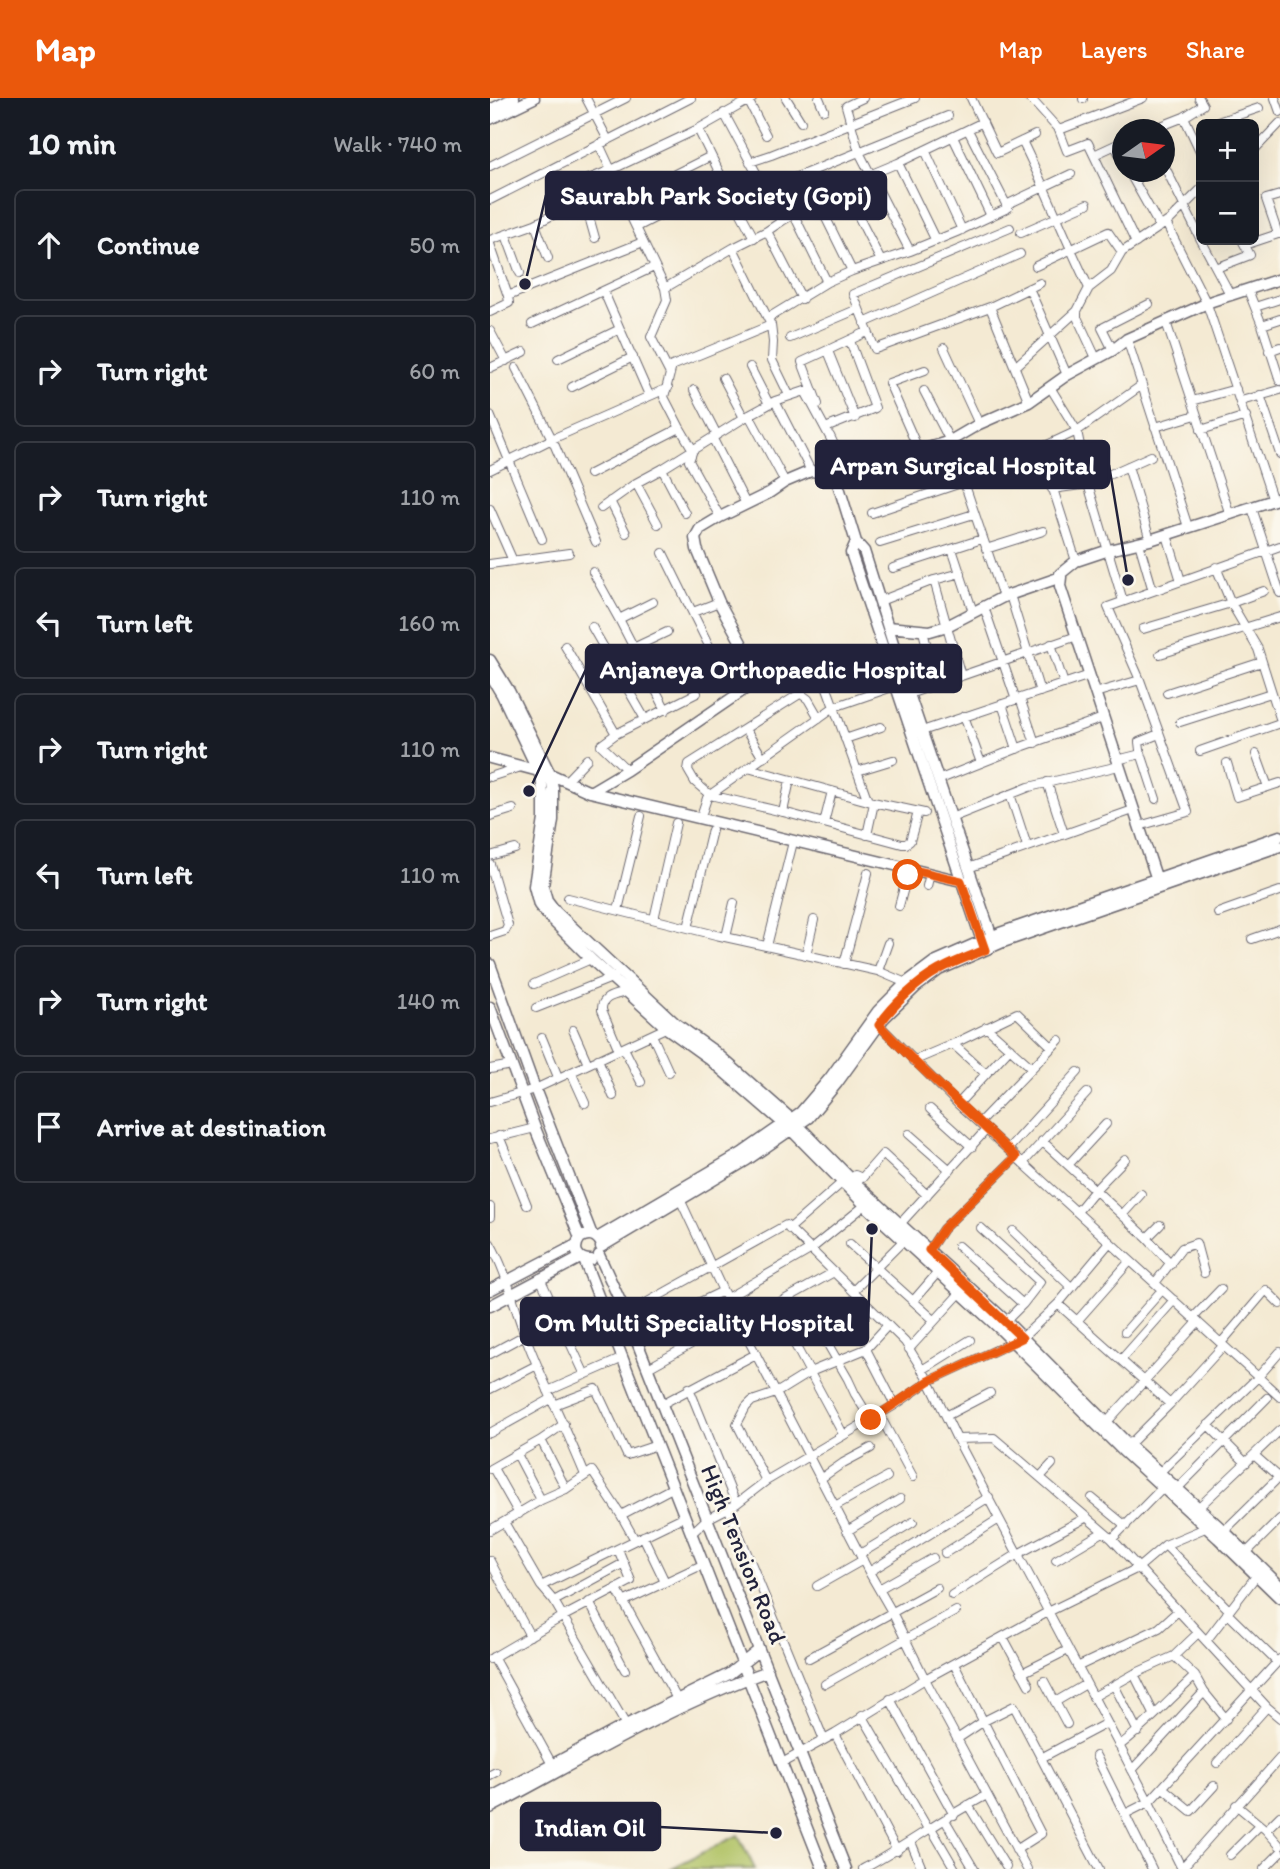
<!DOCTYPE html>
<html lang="en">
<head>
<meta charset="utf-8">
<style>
  body { margin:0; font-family:Itim,sans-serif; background:#242831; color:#f1f3f6 }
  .controls { position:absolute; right:21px; top:21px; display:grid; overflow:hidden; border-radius:10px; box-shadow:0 7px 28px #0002 }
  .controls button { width:63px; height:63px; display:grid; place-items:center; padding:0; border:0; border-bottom:2px solid #363941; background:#171b24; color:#f1f3f6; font:35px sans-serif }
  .compass { position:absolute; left:622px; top:21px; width:63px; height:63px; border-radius:50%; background:#171b24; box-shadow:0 7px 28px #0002; rotate:76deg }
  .stop { position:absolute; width:21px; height:21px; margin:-16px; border:5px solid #ea580c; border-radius:50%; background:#fff }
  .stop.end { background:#ea580c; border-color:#fff; box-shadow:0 2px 7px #0008 }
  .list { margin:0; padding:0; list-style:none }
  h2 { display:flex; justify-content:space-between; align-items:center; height:91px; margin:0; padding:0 28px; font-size:30px }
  h2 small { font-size:23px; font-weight:400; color:#9ea1a6 }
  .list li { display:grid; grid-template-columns:46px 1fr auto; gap:21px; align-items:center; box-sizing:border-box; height:112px; margin:0 14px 14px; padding:0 14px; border:2px solid #363941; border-radius:10px }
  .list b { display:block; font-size:26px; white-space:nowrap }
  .list em { font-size:23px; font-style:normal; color:#9ea1a6 }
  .icon { flex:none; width:38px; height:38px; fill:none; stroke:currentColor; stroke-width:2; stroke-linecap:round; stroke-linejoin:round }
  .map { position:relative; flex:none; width:790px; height:1771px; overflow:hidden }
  header { display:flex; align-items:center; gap:42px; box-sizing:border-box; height:98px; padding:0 35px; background:#ea580c; color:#fff }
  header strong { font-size:33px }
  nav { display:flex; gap:38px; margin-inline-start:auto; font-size:24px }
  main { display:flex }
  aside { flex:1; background:#171b24 }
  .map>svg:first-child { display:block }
</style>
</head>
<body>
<header>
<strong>Map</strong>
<nav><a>Map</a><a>Layers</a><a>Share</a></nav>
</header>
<main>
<aside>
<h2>10 min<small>Walk · 740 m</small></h2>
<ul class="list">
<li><svg class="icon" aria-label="ahead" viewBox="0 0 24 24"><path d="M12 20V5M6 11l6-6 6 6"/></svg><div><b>Continue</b></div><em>50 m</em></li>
<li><svg class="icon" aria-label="right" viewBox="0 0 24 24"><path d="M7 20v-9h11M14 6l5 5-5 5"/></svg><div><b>Turn right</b></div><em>60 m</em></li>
<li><svg class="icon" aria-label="right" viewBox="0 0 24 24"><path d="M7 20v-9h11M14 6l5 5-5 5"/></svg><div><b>Turn right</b></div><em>110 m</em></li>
<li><svg class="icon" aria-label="left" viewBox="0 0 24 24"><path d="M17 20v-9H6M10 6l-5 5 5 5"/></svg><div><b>Turn left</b></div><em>160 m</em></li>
<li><svg class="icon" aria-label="right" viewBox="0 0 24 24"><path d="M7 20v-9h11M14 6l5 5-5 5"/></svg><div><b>Turn right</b></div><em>110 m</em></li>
<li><svg class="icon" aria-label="left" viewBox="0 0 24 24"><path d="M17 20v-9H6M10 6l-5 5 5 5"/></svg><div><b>Turn left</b></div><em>110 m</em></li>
<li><svg class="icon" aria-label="right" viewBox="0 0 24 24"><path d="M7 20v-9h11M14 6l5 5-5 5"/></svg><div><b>Turn right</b></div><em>140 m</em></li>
<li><svg class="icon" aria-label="arrive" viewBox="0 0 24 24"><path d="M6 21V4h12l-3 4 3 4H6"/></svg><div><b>Arrive at destination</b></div></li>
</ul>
</aside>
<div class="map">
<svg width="790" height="1771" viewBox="0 0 790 1771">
  <rect width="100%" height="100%" fill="#fbf7ec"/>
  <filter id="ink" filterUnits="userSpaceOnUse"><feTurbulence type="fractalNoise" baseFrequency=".0143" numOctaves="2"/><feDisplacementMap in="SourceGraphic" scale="14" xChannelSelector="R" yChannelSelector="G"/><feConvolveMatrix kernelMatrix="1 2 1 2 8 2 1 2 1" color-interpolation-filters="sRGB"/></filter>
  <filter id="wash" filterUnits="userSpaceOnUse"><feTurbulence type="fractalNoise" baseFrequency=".00686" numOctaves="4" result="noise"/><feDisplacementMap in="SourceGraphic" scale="28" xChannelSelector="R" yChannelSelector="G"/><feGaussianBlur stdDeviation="1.57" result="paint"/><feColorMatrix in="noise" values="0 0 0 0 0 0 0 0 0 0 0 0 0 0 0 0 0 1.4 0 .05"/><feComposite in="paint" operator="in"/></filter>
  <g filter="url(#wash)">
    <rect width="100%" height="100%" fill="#f4ead3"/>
    <path fill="#b1c366" stroke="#6a7250" stroke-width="2" d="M248,1737L265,1771H180Z"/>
  </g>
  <g filter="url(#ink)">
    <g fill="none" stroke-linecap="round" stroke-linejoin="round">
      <defs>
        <path id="street" d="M96,0L118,42
          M296,0L311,24
          M329,0L334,12
          M373,0L356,8L369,54L420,153
          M481,0L507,55L545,37
          M538,0L542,2L569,32
          M593,0V1
          M785,0L790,14
          M258,2L276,37
          M234,15L292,123
          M694,19L711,55
          M722,26L769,10
          M208,31L234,84L264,140
          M661,32L694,19L713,7L709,0
          M463,39L501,118
          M532,43C556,91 575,141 599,190L587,213V219L606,260
          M625,48L632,61
          M435,52L472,132
          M764,52L790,25
          M604,57L632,44
          M260,64L281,57L425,0
          M408,65L446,143
          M674,67L711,142
          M0,68L136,0
          M639,74L670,129
          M292,85L458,18
          M353,88L391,163
          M790,97L776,101L788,136H790
          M0,102L201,0
          M133,102L221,58
          M327,102L362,173
          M516,107L581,76
          M304,117L337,184
          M676,125L717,206L783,403
          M45,126L58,160
          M147,129L234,84
          M520,130L363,196L385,251L500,209L550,185
          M277,133L312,201
          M531,135L597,106
          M16,137L30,175
          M105,140L94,101L86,95L85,90L89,85L121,72L109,46
          M0,142L45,126L94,101
          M711,142L741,198
          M646,145L598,45L577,53L569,32L653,0
          M0,146L18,198
          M755,147L788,136
          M632,154L680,122L711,91
          M546,168L618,134L632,154L621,173L599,190
          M726,170L760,157L752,142
          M175,190L243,150
          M539,190L577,277
          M758,192L772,227L790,283
          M114,194L130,231
          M500,209L539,304
          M765,209L790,201
          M0,214L19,205L18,198L153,144
          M278,220L337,184L362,173L420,153L469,133L518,110L478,32
          M676,224L740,417
          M374,225L530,156
          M42,226L164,169
          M772,227L790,221
          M0,233L16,263
          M300,240L368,211
          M637,241L698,429
          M454,250L489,326
          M623,252L612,230L659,206
          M338,253L365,320
          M779,253L790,249
          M68,261L130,231L159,297
          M260,269L279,306
          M525,269L587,213
          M0,270L34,254
          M26,270L62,341L106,444
          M180,276L161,239L177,202L175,190L133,102L121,72L208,31L263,0
          M233,280L254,320
          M82,289L143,259
          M560,289L587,333L598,386L633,503
          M204,292L227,337
          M434,293L460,343L513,499
          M299,297L282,262L283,244L281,227L243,150L277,133L292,123L353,88L408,65L493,24
          M770,297L790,356
          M285,303L321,373
          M702,303L746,291
          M751,303L790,292
          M328,306L312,264L377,234
          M0,317L52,441
          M259,317L295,384
          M338,329L385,310L360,243
          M665,329L706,317
          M711,332L756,318
          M340,338L356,373
          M223,341L256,406
          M550,350L586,463
          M429,353L399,285L435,272
          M638,368L660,442
          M172,371L195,415
          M0,372L62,341L178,290
          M100,376L190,330
          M472,380L512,368L587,333L652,287
          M146,385L168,426
          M562,391L598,386L661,358
          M120,403L136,435
          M111,410L146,385L172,371L254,320L285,303L315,293L342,343
          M762,410L790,495
          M0,411L23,463
          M382,415L474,384
          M230,419L199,363L203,352L190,330L174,299L182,268L281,227
          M677,437L691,483
          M390,445L484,416
          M649,445L663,493
          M462,451L483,514
          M496,451L553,433
          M173,455L229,568
          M0,466L79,455
          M726,469L741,505L768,551L790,620
          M403,470L492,441
          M103,474L129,521
          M444,482L471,578
          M520,497L550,594
          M390,503L444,482L471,475
          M163,504L129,521L176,612
          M494,509L526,602
          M203,514L229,504
          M102,529L155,621
          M653,531L741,505L774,493
          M433,533L446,586
          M561,546L574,586
          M75,548L126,636
          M143,550L177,534
          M670,556L790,519
          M333,579L378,703
          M162,582L192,565
          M605,595L650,582
          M677,595L772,564
          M419,596L587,538
          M530,600L545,645
          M512,606L527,651
          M474,618L491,665
          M329,620L318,601L311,596L308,597L199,666L198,672L205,684L220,697L293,714L412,746H416L420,743L428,714
          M690,624L781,595
          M255,631L273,660
          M432,633L600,577
          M355,641L391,629
          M710,653L790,625
          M766,656L778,689
          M627,662L651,656
          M737,665L747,699L790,685
          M258,670L378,703L434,715
          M137,672L111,647L126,636L207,595
          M367,673L403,662
          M0,679L31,669
          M448,682L531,649L613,620
          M76,683L97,661
          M557,684L574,736
          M520,696L537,748
          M666,701L650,652L649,644L669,636
          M293,714L300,682
          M0,718L23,711
          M461,720L539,689L629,668
          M210,721L217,700L220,697L344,609L411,586
          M334,725L342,693
          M649,728L698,714L650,582L618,509L790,448
          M377,737L384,705
          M0,758L25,751
          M0,766L18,827L15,833L0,838
          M478,770L643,712
          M437,788L440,776
          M78,800L226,837L388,873L416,885
          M409,808L419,771
          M128,812L151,718
          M728,815L790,793
          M164,821L186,725
          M198,830L222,732
          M236,839L244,805
          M762,841L790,831
          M277,848L303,744
          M316,857L324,822
          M354,866L378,775
          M388,873L398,845
          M44,886L101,861
          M46,910L124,879
          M387,925L468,1006L790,1299
          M496,929L542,970
          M83,932L98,966
          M162,937L179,974
          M52,940L68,979
          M463,946L496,976
          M134,950L151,984
          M129,952L112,912C111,898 126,897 136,894
          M108,961L123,998
          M423,963L463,946L527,915L562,949
          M0,971L22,967
          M81,974L95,1005
          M0,1004L45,991L180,928
          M468,1006L520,950
          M440,1011L482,1049
          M489,1025L569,942
          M419,1036L460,1072
          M9,1038L37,1107
          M0,1041L45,1030
          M552,1043L657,1140L681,1166
          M518,1051L588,974
          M533,1065L597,995
          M578,1067L616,1026
          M361,1081L365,1077L372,1080L393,1056L437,1097
          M189,1099L233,1193L379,1474L402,1514L435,1581L537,1771
          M0,1109V1119
          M587,1114L605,1092L635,1061
          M632,1117L651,1096
          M410,1126L496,1032
          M491,1130L550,1184L533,1206L516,1223
          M299,1131L355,1082
          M523,1133L581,1189
          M657,1140L670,1127
          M0,1145C17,1174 23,1206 35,1237C53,1285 76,1330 95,1377
          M360,1146L444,1222
          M468,1148L533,1206
          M439,1152L453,1131L526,1059
          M50,1180L95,1277
          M665,1185L692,1150L706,1145L714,1175
          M363,1193L418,1138
          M237,1200L320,1152L379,1104
          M423,1203L449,1173
          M568,1206L680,1306
          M318,1212L358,1281L365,1296L381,1322
          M136,1216L296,1127L415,1244L439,1283L467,1341L659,1704L692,1771
          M703,1220L731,1191
          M587,1223L640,1163
          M168,1224L233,1193
          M251,1226L344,1174
          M297,1232L353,1336
          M635,1234L672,1192
          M731,1245L776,1192L790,1206
          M376,1251L398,1227
          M419,1251L471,1194
          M0,1256L35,1237
          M631,1262L684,1202
          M158,1270L248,1220
          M432,1272L480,1242
          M199,1290L246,1406
          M0,1291L47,1267
          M58,1293L133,1260
          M172,1306L266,1256
          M64,1307L106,1291L137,1357L167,1347
          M389,1316L423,1379
          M456,1318L500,1295
          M617,1324L708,1224
          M718,1327L756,1365
          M0,1335L61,1301
          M467,1341L504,1340L622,1441L777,1609L790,1620
          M51,1342L76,1391
          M637,1349L680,1306L733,1248
          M27,1356L51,1402
          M764,1357L790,1380
          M3,1370L29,1416
          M0,1371L51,1342L74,1326
          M669,1375L768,1279L790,1254
          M550,1379L562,1366
          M330,1381L353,1365L381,1350
          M276,1383L247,1326L256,1309L262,1303L286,1295L320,1274L376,1251L405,1307
          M687,1391L777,1300
          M602,1400L636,1428
          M345,1408L397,1379
          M238,1409L334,1642
          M708,1410L790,1332
          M131,1417L184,1389
          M14,1424L51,1488
          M0,1432L51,1402L76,1391L102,1373L131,1417L145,1442
          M357,1433L410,1401
          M734,1433L790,1378
          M202,1435L217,1421L246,1406L276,1383L405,1307L439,1283L532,1240L568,1206L620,1144
          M153,1438L175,1484
          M622,1441L676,1386
          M675,1447L739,1512
          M455,1455L509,1421
          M756,1455L790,1421
          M370,1456L423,1424
          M566,1462L613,1434
          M0,1463L40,1538
          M379,1474L499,1399
          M327,1488L373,1462
          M126,1490L187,1601
          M389,1491L443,1460
          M462,1497L528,1456L597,1419
          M64,1503L134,1465
          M99,1504L135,1572
          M133,1504L214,1466
          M737,1515L787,1564
          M513,1539L539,1587
          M716,1543L770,1473
          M684,1558L705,1578L714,1594L736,1621
          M3,1559L64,1670
          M319,1560L447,1490
          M0,1561L72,1519L141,1483L128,1451
          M464,1566L551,1736L526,1752
          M587,1569L669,1530L688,1513
          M532,1575L578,1552
          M644,1576L664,1616
          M554,1583L577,1626
          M335,1586L466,1513
          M624,1587L648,1634
          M603,1599L644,1576L684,1558L708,1535
          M400,1601L464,1717
          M565,1604L596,1586
          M372,1617L438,1731
          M136,1627L64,1503L51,1488L195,1418
          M345,1636L407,1753
          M467,1641L494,1623L524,1608L609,1771
          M629,1648C656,1628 680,1601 705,1578
          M606,1658L662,1771
          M551,1660L617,1625
          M292,1665L345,1636L435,1581L558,1514L648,1470L675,1447L720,1428
          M727,1665L777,1609
          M642,1672L714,1594
          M0,1677L6,1674
          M673,1690L701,1713L724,1688
          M478,1707L516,1769
          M746,1707L776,1732L790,1748
          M635,1716L659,1704L790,1561
          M455,1722L484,1771
          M441,1730L465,1771
          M776,1732L790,1718
          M421,1744L432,1771
          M740,1757L770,1727
          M692,1770L790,1660
          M373,1771C416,1748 454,1719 497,1697
          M774,1771L790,1755"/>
        <path id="secondary" d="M0,12L24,0
          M0,21L44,0
          M345,376L366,444L374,453L419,596L504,845
          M366,444L361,455L494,849
          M571,479L570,488L669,788
          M398,529L440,533L457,528L513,499L571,479L570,476L586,463L619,452L660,442L790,400
          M0,562L19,593L60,676L63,690V722L53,788L57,802L66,814L185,925L224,953L308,1027L361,1081L516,1223L639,1347L734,1433L790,1488
          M0,577L12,597L51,679L54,703V721L44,788L49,807L60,820L103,863L179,932L218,960L302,1033L375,1107L509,1230L633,1353L728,1440L790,1500
          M0,660L60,676L100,694L471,783L483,784
          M100,694L137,672L264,585L268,578L267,574L229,504L207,451L205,440L210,431L230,419L279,395L295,384L321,373L345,376L377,370L460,343L489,326L539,304L577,277L623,252L637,241L722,203L790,181
          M0,866L45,991L102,1137
          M0,909L45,1030L90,1140C82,1151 87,1162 101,1162
          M90,1140C98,1135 106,1136 111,1145
          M107,1140L252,1055L311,1014L340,980L388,913L416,885L444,864L510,835L790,738
          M111,1149L257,1062L318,1020L347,985L394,920L426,889L449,872L513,844L790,748
          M109,1157L136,1216L356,1771
          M94,1162L333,1771
          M0,1192L86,1147
          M0,1208L90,1160
          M0,1700L136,1627L239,1576L269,1552
          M0,1710C91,1662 180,1608 278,1573"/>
      </defs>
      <use href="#street" stroke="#6c6870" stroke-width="10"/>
      <use href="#secondary" stroke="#6c6870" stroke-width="13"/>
      <use href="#street" stroke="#fff" stroke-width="8"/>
      <use href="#secondary" stroke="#fff" stroke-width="10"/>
    </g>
  </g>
  <g fill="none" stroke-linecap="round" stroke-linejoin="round" filter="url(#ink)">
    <path stroke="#ea580c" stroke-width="9" d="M381,1322L439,1283L532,1240L439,1152L453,1131L526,1059L423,962L389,927C404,906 427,884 449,872C463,864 480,858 495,852L471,783L419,771L418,777"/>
  </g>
  <g text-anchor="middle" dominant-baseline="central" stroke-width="5" stroke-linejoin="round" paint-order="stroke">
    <g font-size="24" fill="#22223b" stroke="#fbf7ec">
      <text transform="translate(254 1456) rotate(68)">High Tension Road</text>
    </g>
  </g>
  <path fill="none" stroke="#22223b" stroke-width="2.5" d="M35 186L56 97M638 482L619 367M39 693L96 571M382 1131L378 1224M286 1735L170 1729"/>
  <g fill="#22223b" stroke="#fbf7ec" stroke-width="2.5">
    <circle cx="35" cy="186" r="7"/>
    <circle cx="638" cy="482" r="7"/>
    <circle cx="39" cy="693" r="7"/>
    <circle cx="382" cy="1131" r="7"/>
    <circle cx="286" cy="1735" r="7"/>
  </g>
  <g fill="#22223b" stroke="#22223b" stroke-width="2.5">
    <rect x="56" y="74" width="340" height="47" rx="7"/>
    <rect x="326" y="343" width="293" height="47" rx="7"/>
    <rect x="96" y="547" width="375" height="47" rx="7"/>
    <rect x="31" y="1200" width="347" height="47" rx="7"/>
    <rect x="31" y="1705" width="139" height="47" rx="7"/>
  </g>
  <g font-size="26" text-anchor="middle" font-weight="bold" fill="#fff">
    <text x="226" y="106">Saurabh Park Society (Gopi)</text>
    <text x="473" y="376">Arpan Surgical Hospital</text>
    <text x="283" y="580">Anjaneya Orthopaedic Hospital</text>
    <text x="204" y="1233">Om Multi Speciality Hospital</text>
    <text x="100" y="1738">Indian Oil</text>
  </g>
</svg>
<div class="controls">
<button>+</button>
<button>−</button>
</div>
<svg class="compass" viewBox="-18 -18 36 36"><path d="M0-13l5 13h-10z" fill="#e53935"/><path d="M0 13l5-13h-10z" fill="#9ea1a6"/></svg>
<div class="stop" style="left:418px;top:777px"></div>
<div class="stop end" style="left:381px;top:1322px"></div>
</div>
</main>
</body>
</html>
